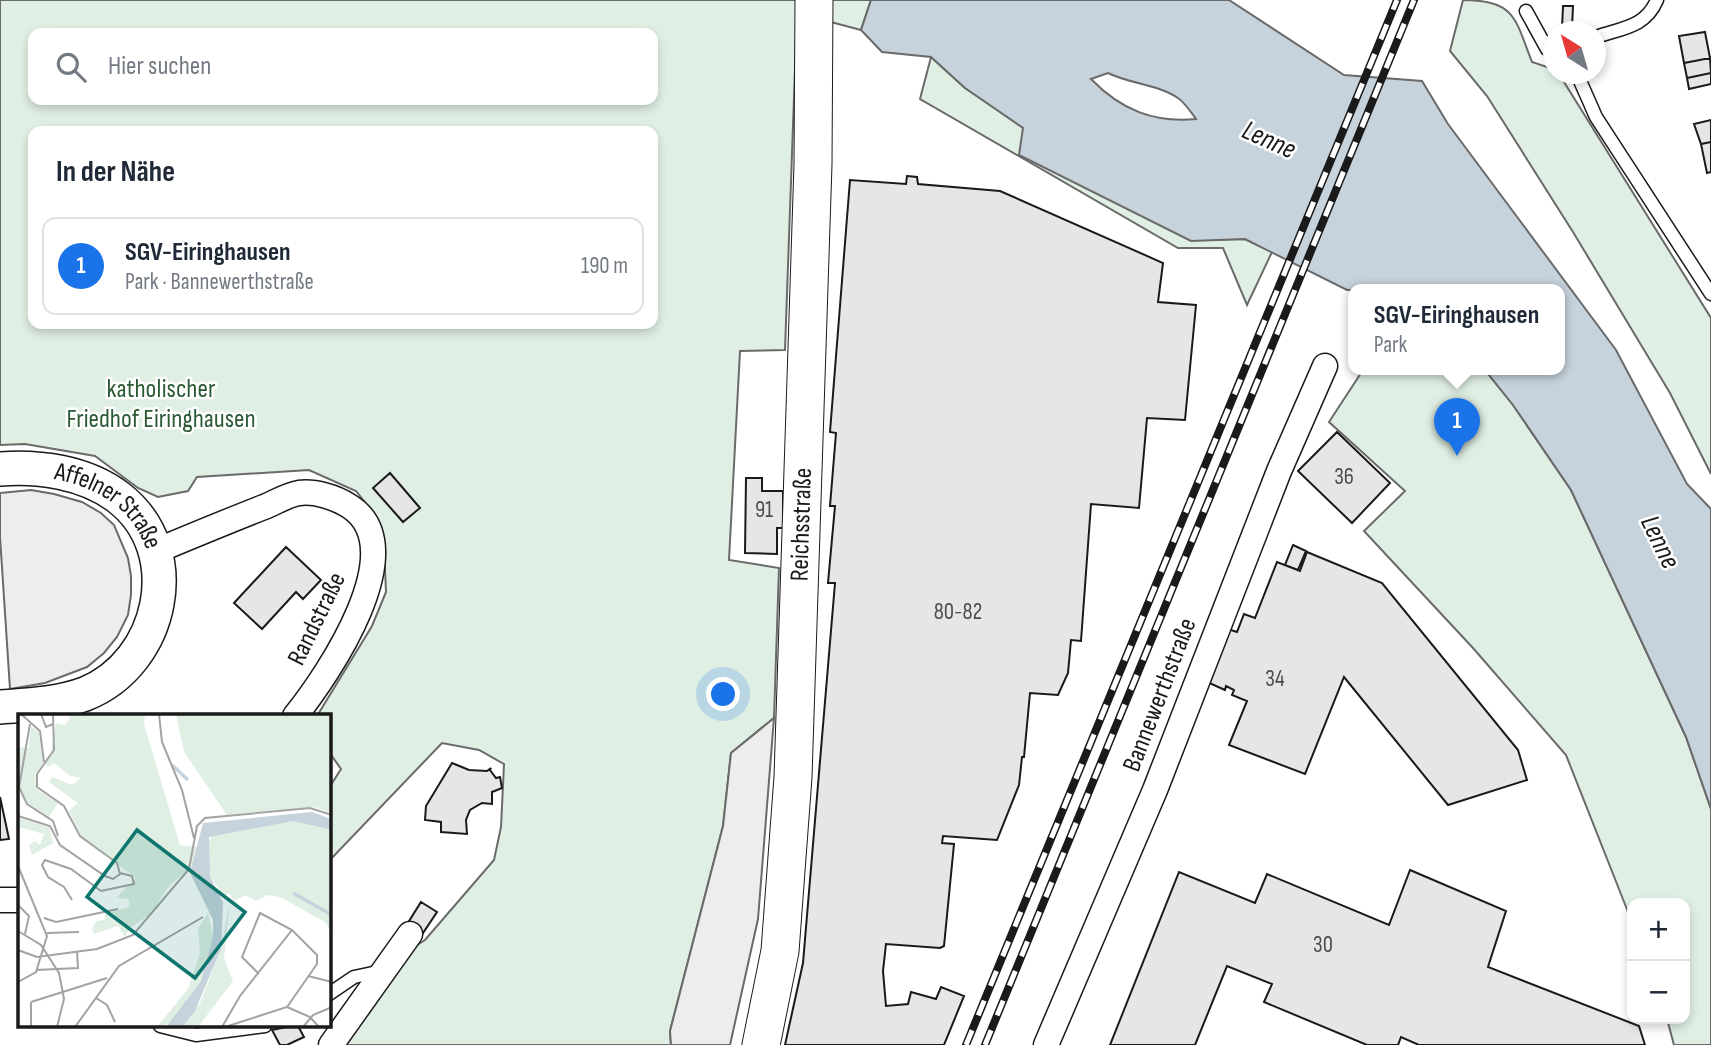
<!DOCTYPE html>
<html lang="de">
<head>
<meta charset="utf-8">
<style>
  body { margin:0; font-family:"Sofia Sans Condensed",sans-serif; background:#f2f2f3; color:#1f2937 }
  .controls { position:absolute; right:21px; bottom:21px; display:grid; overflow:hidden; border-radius:14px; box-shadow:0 4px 10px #0003 }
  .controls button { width:63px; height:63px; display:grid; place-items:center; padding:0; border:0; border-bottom:2px solid #e0e1e3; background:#fff; color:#1f2937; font:35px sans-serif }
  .compass { position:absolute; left:1543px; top:21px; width:63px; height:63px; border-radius:50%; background:#fff; box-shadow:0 4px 10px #0003; rotate:323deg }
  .you { position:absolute; left:724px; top:695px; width:24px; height:24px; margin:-18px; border:5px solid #fff; border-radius:50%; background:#1a73e8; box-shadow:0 0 0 10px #1a73e833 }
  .badge { display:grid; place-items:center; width:46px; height:46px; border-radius:50%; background:#1a73e8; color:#fff; font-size:23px; font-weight:700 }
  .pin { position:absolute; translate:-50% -58px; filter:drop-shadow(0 2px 4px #0008) }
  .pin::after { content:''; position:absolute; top:37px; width:24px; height:21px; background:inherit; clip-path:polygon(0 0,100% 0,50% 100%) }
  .popup { position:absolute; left:1348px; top:284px; width:217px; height:91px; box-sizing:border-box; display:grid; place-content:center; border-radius:14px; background:#fff; filter:drop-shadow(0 2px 5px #0005); font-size:23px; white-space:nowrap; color:#747a83 }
  .popup b { font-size:26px; color:#1f2937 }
  .popup::after { content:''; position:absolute; left:50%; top:100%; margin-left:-14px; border:14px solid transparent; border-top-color:#fff }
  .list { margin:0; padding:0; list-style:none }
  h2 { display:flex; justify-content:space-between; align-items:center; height:91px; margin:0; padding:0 28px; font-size:30px }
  h2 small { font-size:23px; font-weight:400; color:#747a83 }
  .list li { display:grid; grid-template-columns:46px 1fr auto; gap:21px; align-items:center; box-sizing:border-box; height:98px; margin:0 14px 14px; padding:0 14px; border:2px solid #e0e1e3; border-radius:14px }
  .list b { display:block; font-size:26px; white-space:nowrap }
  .list p { margin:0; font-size:23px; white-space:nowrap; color:#747a83 }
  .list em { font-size:23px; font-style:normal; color:#747a83 }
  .icon { flex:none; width:38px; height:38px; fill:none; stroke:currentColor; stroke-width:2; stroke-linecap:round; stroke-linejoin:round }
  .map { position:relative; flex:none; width:1711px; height:1045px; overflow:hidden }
  .search { position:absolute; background:#fff; box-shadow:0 4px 10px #0003; left:28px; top:28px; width:630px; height:77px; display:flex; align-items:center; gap:18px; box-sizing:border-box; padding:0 24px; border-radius:14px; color:#747a83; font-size:26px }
  .panel { position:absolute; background:#fff; box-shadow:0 4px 10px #0003; left:28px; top:126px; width:630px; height:203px; border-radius:14px }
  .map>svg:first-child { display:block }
</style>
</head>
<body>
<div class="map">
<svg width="1711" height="1045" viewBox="0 0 1711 1045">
  <rect width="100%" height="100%" fill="#fff"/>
  <path fill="#e0efe3" stroke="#6a6a6a" stroke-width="2" fill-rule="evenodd" d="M0,0H871L861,30L797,13L785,350L740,351L729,560L779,568L774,718L731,753L723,826L670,1031L671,1045H342L417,945L425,940L494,860L501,827L504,764L479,750L442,743L329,861V788L341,769L329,752V716H317L372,626L386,592L384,547L371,510L356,491L309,470L197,477L188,491L158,497L138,488L95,456L25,444L0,445ZM33,33H653V100H33ZM33,131H653V324H33Z
    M1463,0C1516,0 1515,19 1532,62L1553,69L1554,74H1559L1711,318V474L1670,393L1573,232L1487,96L1450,51Z
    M931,57L965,88L1191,240L1245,239L1272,252L1247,305L1223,248H1178L920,99Z
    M1363,370H1485L1513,405L1571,490L1686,737L1711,809V1045H1674L1667,1019H1685V903H1632V922L1566,755L1473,648L1364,531L1405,491L1329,422Z"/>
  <path fill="#ededed" stroke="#6a6a6a" stroke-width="2" d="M31,490L54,494L82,502L101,513L114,525L128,558L131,576V595L128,615L117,637L104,653L87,667L45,683L10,689L0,537V493Z
    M774,718L758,919L730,1045H671L670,1031L723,826L731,753Z"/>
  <path fill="#c6d2dc" stroke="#6a6a6a" stroke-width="2" fill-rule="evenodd" d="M871,0H1229L1344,75L1422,81L1448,124L1616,350L1687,484L1711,509V809L1686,737L1571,490L1513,405L1485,370H1560V290H1347L1245,239L1191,241L1019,155L1023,128L965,88L931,57L882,52L861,30ZM1108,73C1130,84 1157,84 1178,98C1185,103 1191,112 1196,119C1154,123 1121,110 1091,79Z"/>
  <path fill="#e6e6e6" stroke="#1a1a1a" stroke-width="2" d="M1563,6H1573L1572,28H1562Z
    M1705,32L1710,58L1684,63L1679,36Z
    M1710,58L1711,73L1687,78L1684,63Z
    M1711,73V84L1689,89L1687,78Z
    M1711,120V142L1701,144L1694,124Z
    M1711,142V172L1707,173L1701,144Z
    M907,176L917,177L918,184L1000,191L1163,263L1158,302L1196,305L1185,420L1147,418L1139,508L1091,504L1081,641L1071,640L1068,673L1058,695L1030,693L1024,757H1022L1019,785L997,840L943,836L942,843L954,844L944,946L940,948L886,944L883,971L886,1006L908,1004L911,992L936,999L941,987L964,996L944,1045H785L803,963L835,583H828L835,506H830L836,433L830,432L850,180L906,184Z
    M1337,432L1390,483L1352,523L1298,471Z
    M390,473L420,508L403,522L373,488Z
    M746,478H762V491H783V528H777V554L745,553Z
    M1293,545L1306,551L1298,570L1285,565Z
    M286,547L321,580L303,599L296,592L262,629L234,603Z
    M1307,552L1382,583L1518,750L1527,780L1448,805L1344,677L1305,774L1229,745L1247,701L1232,695L1234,690L1226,686L1225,690L1207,682L1228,629L1237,632L1244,614L1255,618L1277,562L1300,571Z
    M452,763L469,770L487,771L491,768L490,770L496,778L500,777L502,788L492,792V804L482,803L470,810L466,820L467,834L441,832V822L425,820L426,806Z
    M0,797L9,839L0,840Z
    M1410,870L1506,911L1488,967L1639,1026L1645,1045H1419L1401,1037L1398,1045H1367L1264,1002L1272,984L1227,966L1195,1045H1110L1179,872L1255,903L1267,874L1389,925Z
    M421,902L437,912L421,936L406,926Z
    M291,1026H298L304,1037L287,1045H280L272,1030Z"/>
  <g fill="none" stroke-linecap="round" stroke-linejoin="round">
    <defs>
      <path id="service" d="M1526,11L1547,49L1554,53
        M1596,37C1621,28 1645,28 1657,0
        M1577,74L1596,117L1711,294
        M329,994L354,977L382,971
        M160,1026L196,1035L265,1026"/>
      <path id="minor" d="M156,551C192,536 228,521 264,507C274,503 287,495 299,493C315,491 335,497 349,506C415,547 328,675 295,716
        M0,900H19
        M331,1045L410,934
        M1046,1045L1155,790L1279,471L1325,366"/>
      <g id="secondary">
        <path id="s1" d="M0,469C39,466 85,472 118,497C188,550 163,663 85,694C58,704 28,705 0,707"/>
      </g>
      <g id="primary">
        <path id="s2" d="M761,1045L780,951L793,777L813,164L814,0"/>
      </g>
    </defs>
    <use href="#service" stroke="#1a1a1a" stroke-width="15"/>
    <use href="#minor" stroke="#1a1a1a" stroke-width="27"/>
    <use href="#secondary" stroke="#1a1a1a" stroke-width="36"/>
    <use href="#primary" stroke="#1a1a1a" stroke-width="39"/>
    <use href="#service" stroke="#fff" stroke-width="12"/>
    <use href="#minor" stroke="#fff" stroke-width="24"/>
    <use href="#secondary" stroke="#fff" stroke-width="33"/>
    <use href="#primary" stroke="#fff" stroke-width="37"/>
    <defs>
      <path id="rail" d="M966,1045L1397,0
        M985,1045L1414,0"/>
    </defs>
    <use href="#rail" stroke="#1a1a1a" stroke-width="8"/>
    <use href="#rail" stroke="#fff" stroke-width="5" stroke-dasharray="16" stroke-linecap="butt"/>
  </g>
  <g text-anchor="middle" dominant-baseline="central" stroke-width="5" stroke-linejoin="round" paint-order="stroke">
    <g font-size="23" fill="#4d4d4d">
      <text x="1344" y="477">36</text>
      <text x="764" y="510">91</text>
      <text x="958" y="612">80-82</text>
      <text x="1275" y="679">34</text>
      <text x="1323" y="945">30</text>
    </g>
    <g font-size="26" fill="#2b5a34" stroke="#fff">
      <text x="161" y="389">katholischer<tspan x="161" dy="30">Friedhof Eiringhausen</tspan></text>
    </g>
    <g font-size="26" fill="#1a1a1a" stroke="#fff">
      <text stroke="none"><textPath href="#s1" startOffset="121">Affelner Straße</textPath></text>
      <text stroke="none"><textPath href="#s2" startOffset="523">Reichsstraße</textPath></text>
      <text transform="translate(317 619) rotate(-64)">Randstraße</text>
      <text transform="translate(1160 695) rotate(-69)">Bannewerthstraße</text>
    </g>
    <g font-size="28" font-style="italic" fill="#1a1a1a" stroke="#fff">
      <text transform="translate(1269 140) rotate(24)">Lenne</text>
      <text transform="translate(1660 542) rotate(64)">Lenne</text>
    </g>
  </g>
  <g transform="translate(18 714)">
    <rect width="313" height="313" fill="#fff"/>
    <path d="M54,0H127L126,10L162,131L180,133L174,158L169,156L149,174L134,199L112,214L107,223L100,212L76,220L74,215L78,207L87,206V200L111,193V185L98,184L118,164L64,123L51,97L60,89L31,68L34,63L54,71L63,64L52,62L36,49L31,53L27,50L32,44L38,9L47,11ZM158,0H313V99L296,93L209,101L166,38ZM13,13L21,17L25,49L17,60L18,75L40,89L31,103L10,89L0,71V33L11,34ZM0,104L31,113L35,129L14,141L11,131L17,127L22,131L26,120L0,113ZM275,107L313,116V218L307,208L262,183L250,181L238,187L227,181L216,187L211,179L206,183L192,162L189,131L194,121ZM212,186L206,244L215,267L180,313H164L182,289L203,235ZM190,199L195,222L183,267L153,309L139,313L170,275L182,239L180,215Z" fill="#e0efe3"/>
    <path d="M294,98L313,105V116L275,107L191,123L192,162L205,189L203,235L177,297L164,313H148L183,267L195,222V206L172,159L185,109Z" fill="#c6d2dc"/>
    <path fill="none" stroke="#c6d2dc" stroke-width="3.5" d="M154,51L170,66M275,179L314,201"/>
    <path fill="none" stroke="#a3a3a3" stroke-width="2" d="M3,0L22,17L26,48M23,0L28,13L35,10M141,0L144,28L164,76L176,124M12,10L1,73L9,90L35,107L40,122M0,102L32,112L42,131L87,162L95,165L102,160L99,149L62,122L46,92L19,73V60L36,36L35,0M0,152L29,222L18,258L0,268M54,186L46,173L30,163L24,151L27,146L53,155L83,177L116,170L114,162L102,159M0,191L11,202L7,220M26,204L38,208L100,195M0,217L23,231L41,259L46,285L39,313M29,219L61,218M0,236L19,243L79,235L115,221L171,155L179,112L187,104L292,94L314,101M18,256L60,254L59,238M290,262L314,268M78,284L89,291L97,308M13,288L89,264M13,288V313M269,293L292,303L301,313M57,313L101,252L185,203M204,313L222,282L274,216M207,313L269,293L299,250V241L274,216L242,199L224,243L241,260M285,313L295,301L314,293"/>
    <path fill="#0f766e" fill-opacity="0.15" stroke="#0f766e" stroke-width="3.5" d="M119,116L227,198L177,264L69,183Z"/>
    <rect width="313" height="313" fill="none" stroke="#1a1a1a" stroke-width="3.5"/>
  </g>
</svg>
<div class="controls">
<button>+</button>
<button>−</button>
</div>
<svg class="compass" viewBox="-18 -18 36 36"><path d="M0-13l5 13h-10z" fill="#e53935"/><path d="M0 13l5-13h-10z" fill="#747a83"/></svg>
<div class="you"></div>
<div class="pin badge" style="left:1457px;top:456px">1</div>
<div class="popup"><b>SGV-Eiringhausen</b>Park</div>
<div class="search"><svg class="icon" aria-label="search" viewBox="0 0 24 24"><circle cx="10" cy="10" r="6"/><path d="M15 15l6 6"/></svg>Hier suchen</div>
<section class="panel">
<h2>In der Nähe<small></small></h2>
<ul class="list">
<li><span class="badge">1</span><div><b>SGV-Eiringhausen</b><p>Park · Bannewerthstraße</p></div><em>190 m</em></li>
</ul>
</section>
</div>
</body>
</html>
